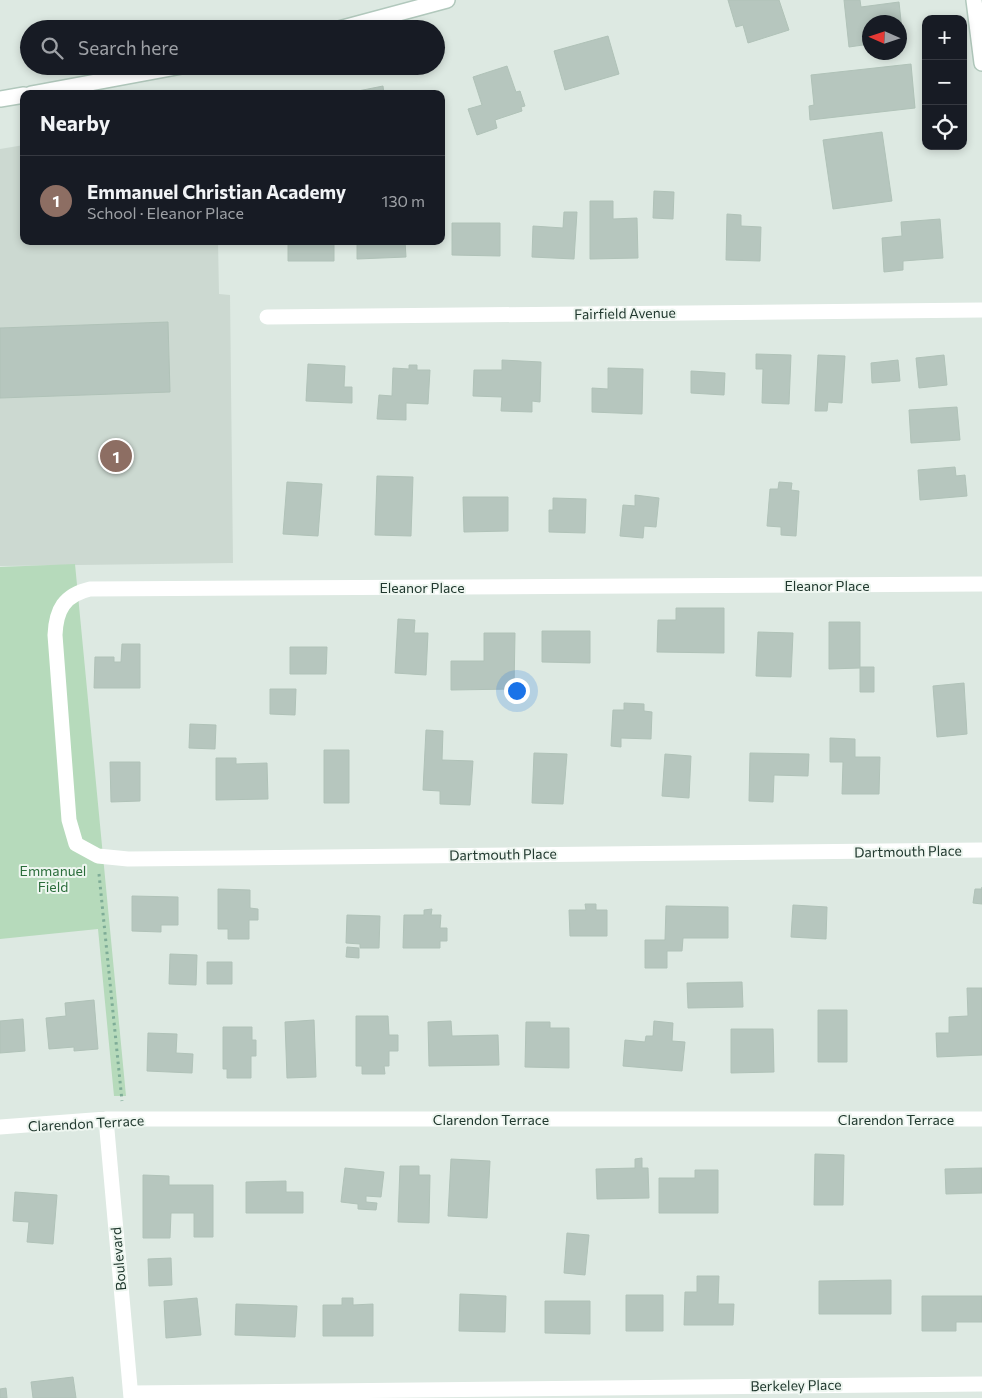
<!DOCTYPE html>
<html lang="en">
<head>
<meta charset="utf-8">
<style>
  body { margin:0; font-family:Commissioner,sans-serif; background:#242831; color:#f1f3f6 }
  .controls { position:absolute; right:15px; top:15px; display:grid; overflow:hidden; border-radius:10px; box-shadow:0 2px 8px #0003 }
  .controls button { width:45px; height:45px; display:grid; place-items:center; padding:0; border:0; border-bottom:1px solid #363941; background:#171b24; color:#f1f3f6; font:25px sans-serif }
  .compass { position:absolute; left:862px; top:15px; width:45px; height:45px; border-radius:50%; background:#171b24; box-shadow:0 2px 8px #0003; rotate:273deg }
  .you { position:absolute; left:516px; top:690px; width:18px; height:18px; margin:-12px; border:4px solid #fff; border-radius:50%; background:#1a73e8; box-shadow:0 0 0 8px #1a73e833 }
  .badge { display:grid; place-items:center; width:32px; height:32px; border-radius:50%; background:#db2777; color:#fff; font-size:16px; font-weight:700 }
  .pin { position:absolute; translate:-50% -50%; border:2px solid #fff; box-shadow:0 1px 5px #0006 }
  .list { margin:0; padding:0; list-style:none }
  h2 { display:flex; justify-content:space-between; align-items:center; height:65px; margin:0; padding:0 20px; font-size:21px }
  h2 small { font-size:16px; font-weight:400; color:#9ea1a6 }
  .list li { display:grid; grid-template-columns:32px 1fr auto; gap:15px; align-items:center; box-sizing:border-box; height:90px; padding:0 20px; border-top:1px solid #363941 }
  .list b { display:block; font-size:19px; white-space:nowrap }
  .list p { margin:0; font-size:16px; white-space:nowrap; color:#9ea1a6 }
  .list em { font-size:16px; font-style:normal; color:#9ea1a6 }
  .icon { flex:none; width:28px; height:28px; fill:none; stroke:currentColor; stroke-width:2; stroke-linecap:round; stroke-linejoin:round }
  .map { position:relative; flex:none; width:982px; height:1398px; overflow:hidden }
  .search { position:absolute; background:#171b24; box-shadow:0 2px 8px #0003; left:20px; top:20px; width:425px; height:55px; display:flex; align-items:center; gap:12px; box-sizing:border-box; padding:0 18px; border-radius:28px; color:#9ea1a6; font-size:19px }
  .panel { position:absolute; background:#171b24; box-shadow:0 2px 8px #0003; left:20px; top:90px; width:425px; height:155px; border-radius:10px }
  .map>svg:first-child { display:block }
</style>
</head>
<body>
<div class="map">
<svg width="982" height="1398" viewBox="0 0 982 1398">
  <rect width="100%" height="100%" fill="#dde9e2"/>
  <path fill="#ccd9d1" d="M24,145V241H218L219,294L230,295L233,563L0,566V149Z"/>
  <path fill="#b6dabb" d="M75,564L126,1096H114L98,929L0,939V567Z"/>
  <path fill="#b6c6be" stroke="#b0c2b8" d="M728,0H779L789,30L748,43L743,25L736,27Z
    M844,0H860L861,7L899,2L903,40L900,41V22H870V44L849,47Z
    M608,36L619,74L565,90L554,51Z
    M911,64L915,108L810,120L809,106L814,105L811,75Z
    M507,66L516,92L520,91L525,106L521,107L522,111L495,120L497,128L477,135L468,109L482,105L473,77Z
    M383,86L384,94H348V93Z
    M882,132L892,201L833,209L823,140Z
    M654,191L674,192L673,219L653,218Z
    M590,201H613V219L637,218L638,258L590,259Z
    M564,212H577L574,259L532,257L533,226L563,228Z
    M727,214L741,215V226L761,227L760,261L726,260Z
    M940,219L943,258L903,261V270L884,272L882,238L902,236L901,222Z
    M452,223H500V256L452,255Z
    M288,241H334V261H288Z
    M357,241H405L406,257L357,259Z
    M168,322L170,392L0,398V328Z
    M756,354L791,355L789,404L762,403L763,369H756Z
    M818,355L845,356L842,403L828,402L827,411H815Z
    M944,355L947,385L919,388L916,358Z
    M502,360L541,362L540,402L532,401V412L501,411L502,397L473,396L474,370H502Z
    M898,360L900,381L872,383L871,363Z
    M308,364L345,366L344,387H352V403L306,401Z
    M409,365H417V370H430L428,404L406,403V420L377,419L379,395L392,396L393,368L409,369Z
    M608,368L643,369L642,414L592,412V388L608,389Z
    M691,371L725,373L724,395L691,393Z
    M957,407L960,440L911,443L909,410Z
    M955,467L956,476L965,475L967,496L920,500L918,470Z
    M377,476L413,477L411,536L375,535Z
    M287,482L322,484L318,536L283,534Z
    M779,482L792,483L791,490L799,491L796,536L781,535V527L767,526L770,489H778Z
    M635,495L659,498L656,527L644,526L643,538L620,536L623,505L635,506Z
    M463,497H508V531L464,532Z
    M553,498L586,499L585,533L549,532V510H553Z
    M676,608H724V653L657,652L658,620H676Z
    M398,619L415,620L414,633H428L426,675L395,673Z
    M829,622H860V667H874V692H860V668L829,669Z
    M542,631H590V663L542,662Z
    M758,632L793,633L791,677L756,676Z
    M484,633H515L514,689L451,690V661H484Z
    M122,644H140V688H94L95,657H114V662H121Z
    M290,647H327L326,674H290Z
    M964,683L967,734L937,737L933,686Z
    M270,689H296L295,715L270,714Z
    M624,703L644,704V711L652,712L651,739L621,738V747L611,746L613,710H624Z
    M190,724L216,725L215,749L189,748Z
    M426,730L443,731L442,760L473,761L470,805L440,804V791L423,790Z
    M830,738L855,739V757H880L879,794H842L843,762H830Z
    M324,750H349V803H324Z
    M534,753L567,754L563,804L532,803Z
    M750,753L809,754L808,776L774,775L773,802L749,801Z
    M665,754L691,756L689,798L662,796Z
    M216,758H236V764L267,763L268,799L216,800Z
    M110,762H140V801L111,802Z
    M982,887V904L973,903L975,889H982Z
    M218,889L250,890V908L258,909V920H249V939H228V929H218Z
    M132,896L178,897V925H161V932L132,931Z
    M585,904H596V910H607V936H570L569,910H586Z
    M793,905L827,907L826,939L791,937Z
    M666,906L728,907V938H683L682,951H667V968H645V940H665Z
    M432,909L431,915H441L440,928H447V941H440V948H403L404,915H424V910Z
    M347,915L380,916L379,948H360V944L346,943Z
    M347,947L359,948V958L346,957Z
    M170,954L197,955L196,985L169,984Z
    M207,962H232V984H207Z
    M742,982L743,1007L688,1008L687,983Z
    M967,988H982V1055L937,1057L936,1033H949V1017L968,1016Z
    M94,1000L98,1049L74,1051V1047L49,1049L46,1018L66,1016L65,1003Z
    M818,1010H847V1062H818Z
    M356,1016H388L389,1035H398V1051H389V1066H384L385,1074H362V1066H356Z
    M23,1019L25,1051L0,1053V1021Z
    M314,1020L316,1077L287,1078L285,1022Z
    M451,1021L452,1036L498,1035L499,1065L429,1066L428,1022Z
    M654,1021L673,1023L672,1041L685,1042L682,1071L623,1066L625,1040L645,1042L646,1036H653Z
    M526,1022H550V1028H569V1068L525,1067Z
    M223,1027H252V1040H256V1056H251V1078H227V1069H223Z
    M731,1029H773L774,1072L731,1073Z
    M148,1033L177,1034L176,1053L193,1054L192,1073L147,1071Z
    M815,1154L844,1155L843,1205H814Z
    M642,1158V1168H648L649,1198L597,1199L596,1169L635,1168V1159Z
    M451,1159L490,1161L487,1218L448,1216Z
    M400,1166H419V1175H430L429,1223L398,1222Z
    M345,1168L384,1172L381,1197L366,1196V1202L377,1203L376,1210L358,1209V1204L341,1202Z
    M982,1168V1193L946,1194L945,1169Z
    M695,1170H718V1213H659V1178H695Z
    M143,1175L169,1176V1185H213V1237H194V1213H171L170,1238H143Z
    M286,1181V1192H303V1213H246V1182Z
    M15,1192L57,1195L53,1244L27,1242L29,1222L13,1221Z
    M567,1233L589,1235L585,1275L564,1273Z
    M171,1258L172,1285L149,1286L148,1259Z
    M697,1276H719L718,1304H734L733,1325H684L685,1292H697Z
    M891,1280V1314H819V1281Z
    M460,1294L506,1296L505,1332L459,1331Z
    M626,1295H663V1331H626Z
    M922,1296H982V1322H956V1331H922Z
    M197,1298L201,1335L166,1338L164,1301Z
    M342,1298H353V1305L373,1304V1336H323V1305H342Z
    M545,1301H590V1334L545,1333Z
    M236,1304L297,1306L295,1337L235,1335Z
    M73,1377L76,1398H33L31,1382Z
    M6,1388L7,1398H0V1389Z"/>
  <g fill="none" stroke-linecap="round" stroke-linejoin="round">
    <defs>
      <path id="secondary" d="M974,0L982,63
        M339,29L447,0
        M31,94L182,66
        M0,99L24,95"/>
    </defs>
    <use href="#secondary" stroke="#b1c8bc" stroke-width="18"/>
    <path stroke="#7eac97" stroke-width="3" stroke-dasharray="2.5 4" stroke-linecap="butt" d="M99,874L122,1101"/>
    <path stroke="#fff" stroke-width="15" d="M267,317L982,310
      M982,584L90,589C64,595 56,610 55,635L69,820L76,844L98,856L128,859L982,850
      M106,1119L131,1398
      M0,1127L106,1119H982
      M131,1393L982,1384"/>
    <use href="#secondary" stroke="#fff" stroke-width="15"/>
  </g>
  <g text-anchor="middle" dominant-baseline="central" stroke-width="4" stroke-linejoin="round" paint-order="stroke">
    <g font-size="14" fill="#20382e" stroke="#eef6f0">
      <text transform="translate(625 313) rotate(-1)">Fairfield Avenue</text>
      <text x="827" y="585">Eleanor Place</text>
      <text x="422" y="587">Eleanor Place</text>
      <text transform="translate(908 851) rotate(-1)">Dartmouth Place</text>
      <text transform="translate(503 854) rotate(-1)">Dartmouth Place</text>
      <text x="491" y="1119">Clarendon Terrace</text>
      <text x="896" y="1119">Clarendon Terrace</text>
      <text transform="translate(86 1123) rotate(-3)">Clarendon Terrace</text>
      <text transform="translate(118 1259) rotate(-95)">Boulevard</text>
      <text transform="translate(796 1385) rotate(-1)">Berkeley Place</text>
    </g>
    <g font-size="14" fill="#2b6d3b" stroke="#eef6f0">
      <text x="53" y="870">Emmanuel<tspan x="53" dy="16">Field</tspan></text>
    </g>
  </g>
</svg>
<div class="controls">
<button>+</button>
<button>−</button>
<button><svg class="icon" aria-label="locate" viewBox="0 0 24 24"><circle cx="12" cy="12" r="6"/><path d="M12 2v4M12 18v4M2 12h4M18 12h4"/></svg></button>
</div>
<svg class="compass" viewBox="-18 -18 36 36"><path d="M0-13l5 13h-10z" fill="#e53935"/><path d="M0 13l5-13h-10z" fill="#9ea1a6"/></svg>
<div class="you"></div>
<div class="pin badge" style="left:116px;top:456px;background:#8d6e63">1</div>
<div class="search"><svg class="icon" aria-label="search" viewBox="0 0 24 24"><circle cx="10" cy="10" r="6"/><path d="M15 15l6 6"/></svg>Search here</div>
<section class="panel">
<h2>Nearby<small></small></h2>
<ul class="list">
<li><span class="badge" style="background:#8d6e63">1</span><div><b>Emmanuel Christian Academy</b><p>School · Eleanor Place</p></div><em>130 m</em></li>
</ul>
</section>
</div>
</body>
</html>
